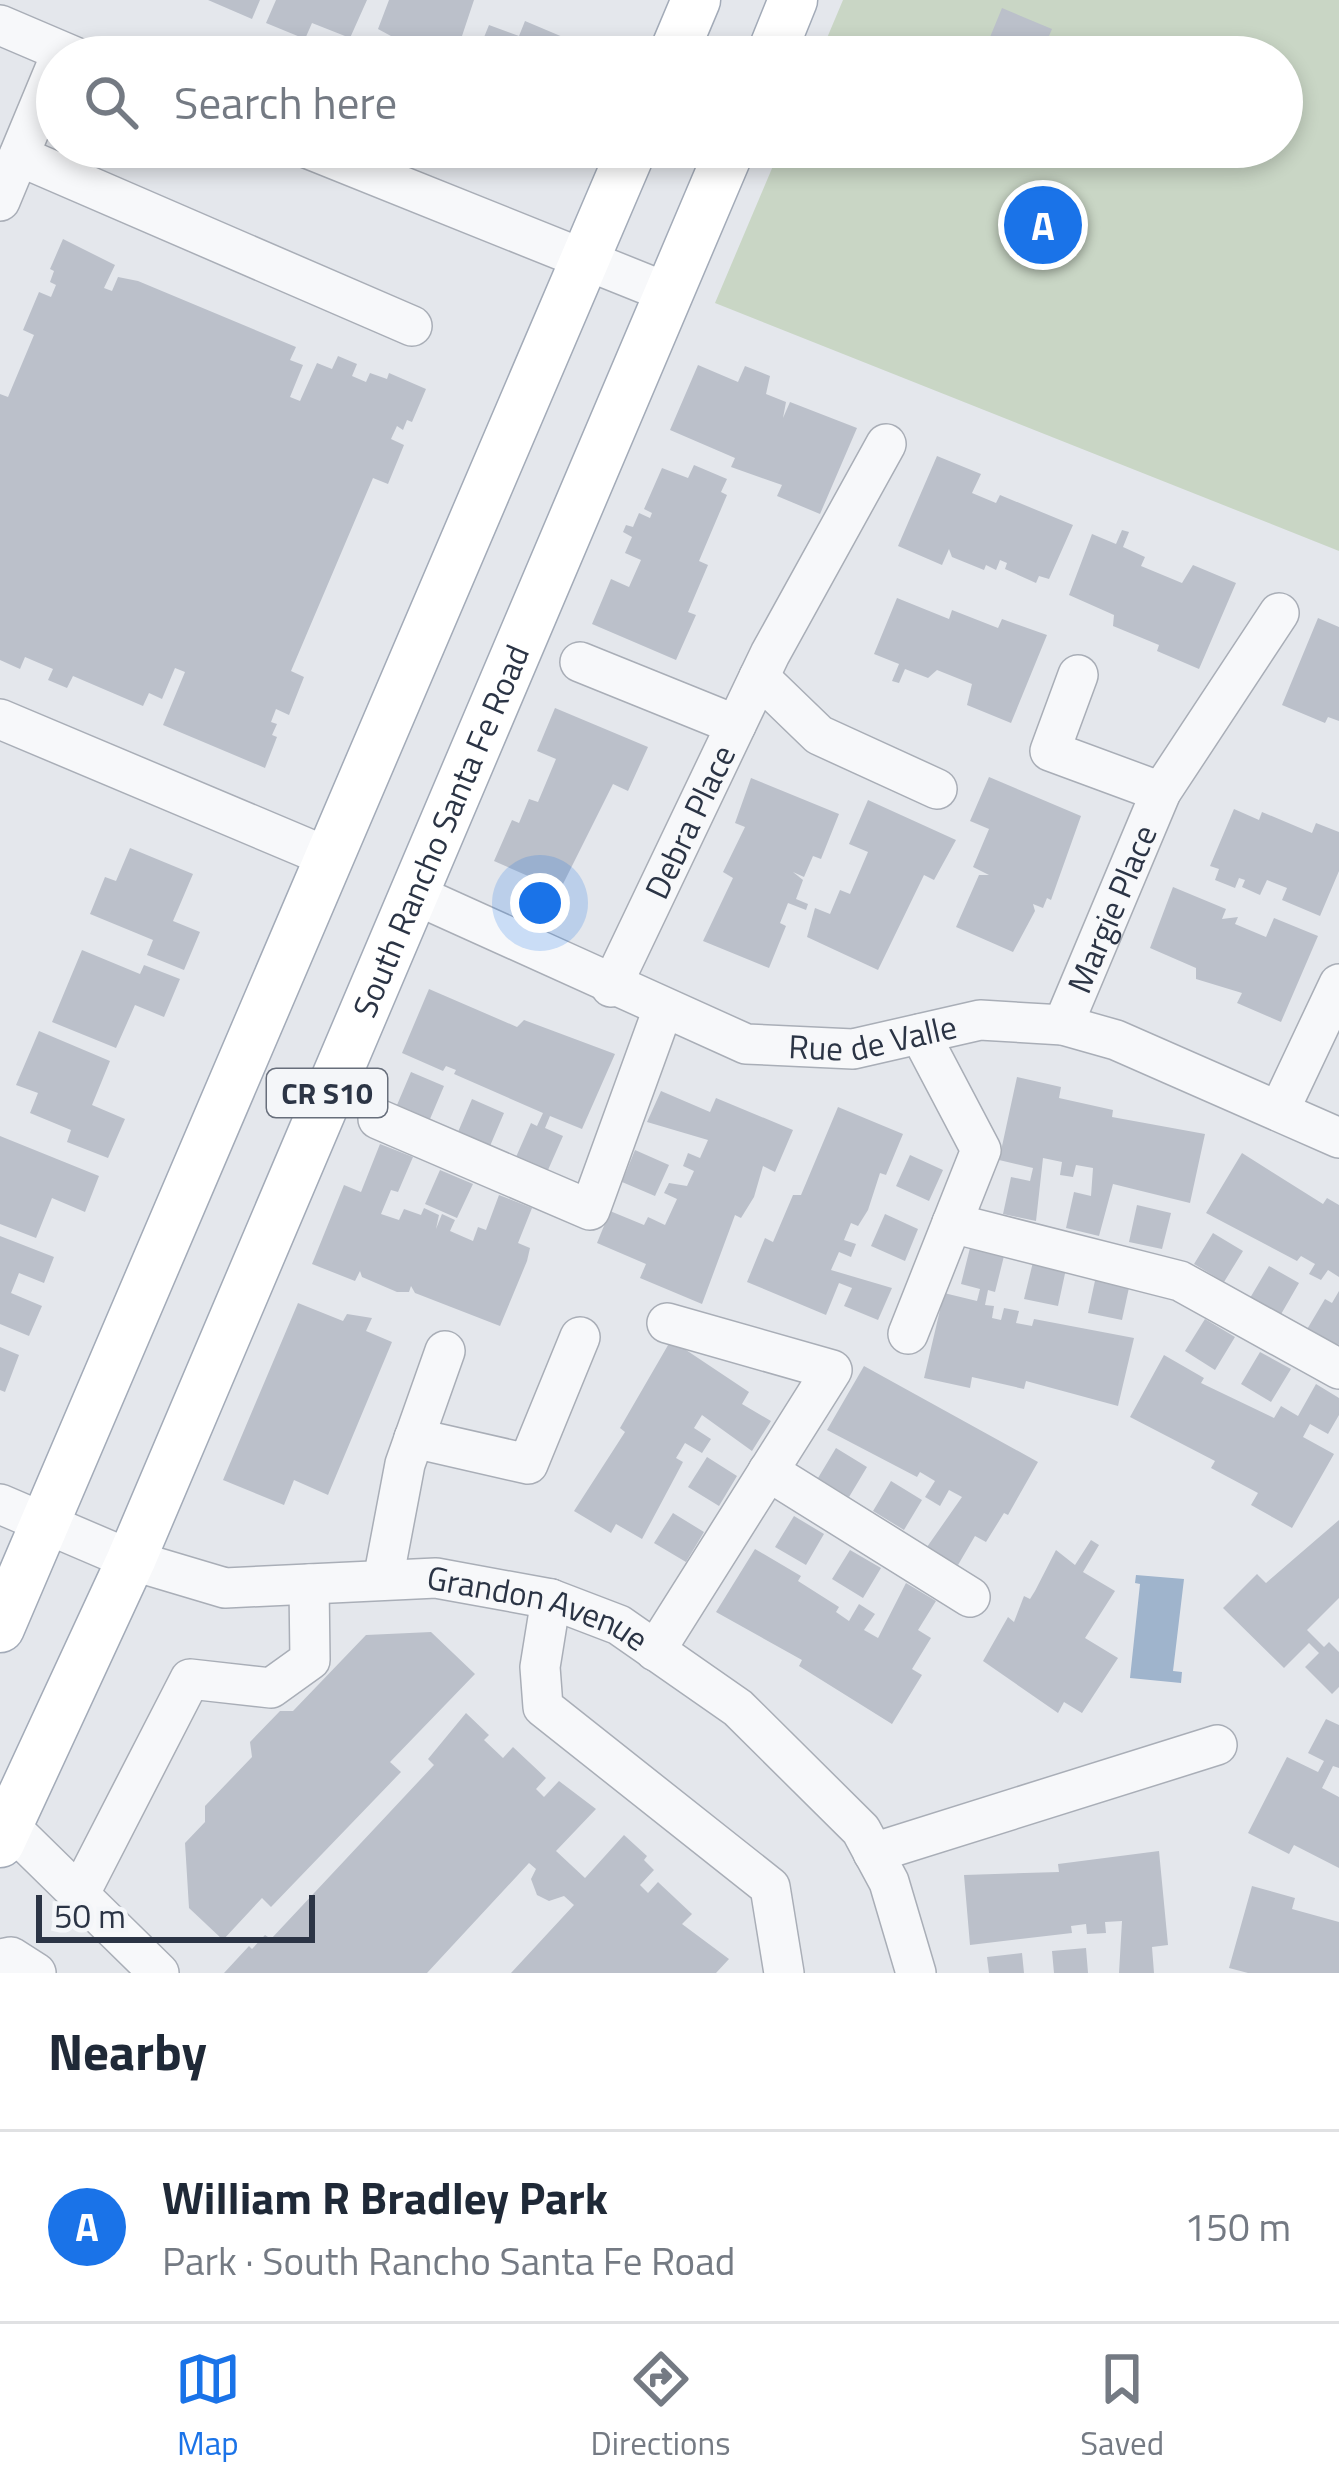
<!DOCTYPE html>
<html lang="en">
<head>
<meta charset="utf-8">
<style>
  body { margin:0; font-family:"Titillium Web",sans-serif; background:#f2f2f3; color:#1f2937 }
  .scale { position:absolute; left:36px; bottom:30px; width:279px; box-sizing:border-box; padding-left:12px; border:6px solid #2b3445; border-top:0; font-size:33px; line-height:42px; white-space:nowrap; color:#2b3445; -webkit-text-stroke:9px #f4f6f9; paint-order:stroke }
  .you { position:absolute; left:540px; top:903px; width:42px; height:42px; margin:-30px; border:9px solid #fff; border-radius:50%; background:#1a73e8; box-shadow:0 0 0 18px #1a73e833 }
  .badge { display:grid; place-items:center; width:78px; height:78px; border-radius:50%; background:#1a73e8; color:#fff; font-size:39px; font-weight:700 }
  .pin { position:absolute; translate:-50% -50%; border:6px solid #fff; box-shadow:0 3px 12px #0006 }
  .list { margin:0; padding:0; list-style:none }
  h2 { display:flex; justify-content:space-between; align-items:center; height:156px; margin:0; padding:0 48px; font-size:51px }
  h2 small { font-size:39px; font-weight:400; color:#747a83 }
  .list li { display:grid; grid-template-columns:78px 1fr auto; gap:36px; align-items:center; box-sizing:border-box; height:192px; padding:0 48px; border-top:3px solid #e0e1e3 }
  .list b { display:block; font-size:45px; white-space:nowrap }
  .list p { margin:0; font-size:39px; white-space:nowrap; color:#747a83 }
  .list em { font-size:39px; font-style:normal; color:#747a83 }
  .icon { flex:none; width:66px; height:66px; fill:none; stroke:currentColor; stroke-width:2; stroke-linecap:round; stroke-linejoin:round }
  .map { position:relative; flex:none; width:1339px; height:1973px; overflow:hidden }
  .search { position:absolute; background:#fff; box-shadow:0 6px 18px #0003; left:36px; right:36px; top:36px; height:132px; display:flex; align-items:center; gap:30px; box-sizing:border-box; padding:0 42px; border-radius:66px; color:#747a83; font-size:45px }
  .sheet { height:348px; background:#fff }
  nav { display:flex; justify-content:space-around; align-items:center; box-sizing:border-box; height:168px; border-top:3px solid #e0e1e3; background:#fff; font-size:33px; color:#747a83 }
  nav a { display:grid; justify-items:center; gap:6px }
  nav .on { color:#1a73e8 }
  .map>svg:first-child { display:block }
</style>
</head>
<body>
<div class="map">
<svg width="1339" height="1973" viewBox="0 0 1339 1973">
  <rect width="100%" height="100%" fill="#e4e7ec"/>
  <path fill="#c9d6c5" d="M843,0H1339V551L715,303L781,147H1282V57H819Z"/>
  <path fill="#9fb4cc" d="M1136,1575L1184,1579L1173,1671L1182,1672L1181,1683L1130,1678L1140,1584L1135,1583Z"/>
  <path fill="#bbc0ca" d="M208,0H260L252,19Z
    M276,0H367L350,38L312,23L305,39L266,23Z
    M389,0H474L455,57H412L415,49L378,29Z
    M1002,8L1052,29L1040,57H1024L988,42Z
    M525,21L577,43L572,57H476L489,25L519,36Z
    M63,239L115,265L104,288L112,291L118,277L138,281L296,347L290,360L303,365L290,397L300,401L317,363L332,369L338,356L357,364L352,376L366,382L370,373L387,379L389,373L426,389L412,422L407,420L403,430L397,426L391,439L404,445L388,484L373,478L291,671L304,677L289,715L276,709L271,722L277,724L272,735L277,737L265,768L163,725L185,672L175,668L162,699L149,693L143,706L73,676L67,688L48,680L53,669L25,657L20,669L0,660V394L8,397L34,335L23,330L39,292L51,297L56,285L50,282L54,271L50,269Z
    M698,365L738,382L745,366L770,376L766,394L786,402L783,418L790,402L857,428L820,514L777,496L782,485L731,467L735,458L670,430Z
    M937,456L981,474L972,493L996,503L1000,495L1073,525L1049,579L1039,576L1036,583L1005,569L1007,563L1000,560L996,570L986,565L984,570L952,557L949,549L942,565L898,546Z
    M694,465L727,479L721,492L727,495L699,561L708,565L688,612L696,615L676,660L592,624L611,579L629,587L641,560L625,553L632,537L623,532L626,525L633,527L639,513L650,518L652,513L644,509L662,468L688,478Z
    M1122,530L1129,532L1123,547L1145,557L1141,566L1182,583L1193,565L1236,583L1199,669L1157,651L1159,645L1113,626L1114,615L1069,595L1092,534L1116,544Z
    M897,598L949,619L952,610L998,628L1002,619L1047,635L1011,723L967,705L972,684L937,670L928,678L905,669L899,683L892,681L899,664L874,654Z
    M1318,618L1339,627V721L1328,717L1325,723L1282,705Z
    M555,708L648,747L628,791L613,784L560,890L494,861L512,820L519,823L529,799L538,802L556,759L537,751Z
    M989,777L1081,816L1051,900L1047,898L1043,908L1033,904L1035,911L1013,952L956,927L979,875H989L973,867L989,829L970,821Z
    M751,778L839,814L821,859L813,856L804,877L793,872L803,880L796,899L808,904L806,910L788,903L780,923L786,926L769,968L703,941L733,878L723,872L745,827L735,823Z
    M868,800L956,840L934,880L924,875L878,970L807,937L815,908L830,914L840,890L850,894L868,852L849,844Z
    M1234,809L1259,820L1262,812L1312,833L1316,823L1339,832V871L1320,916L1282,900L1287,888L1267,880L1260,895L1242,887L1245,880L1239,878L1235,888L1215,880L1219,869L1210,866Z
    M130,848L193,874L173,921L200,932L184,970L147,955L153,940L90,914L105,877L116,881Z
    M1173,887L1226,909L1222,919L1238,917L1235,924L1266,937L1274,918L1318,936L1281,1022L1237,1003L1242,993L1196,979V968L1150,948Z
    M82,950L140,974L144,965L180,979L164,1017L135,1005L116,1048L52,1022Z
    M429,989L517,1027L524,1020L615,1054L582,1129L550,1116L545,1128L563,1136L548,1170L516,1157L531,1123L537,1126L543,1113L454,1074L456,1070L446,1066L443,1071L402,1053Z
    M39,1031L110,1061L92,1105L125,1119L108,1158L67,1142L71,1130L30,1113L38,1093L16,1085Z
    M411,1072L444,1086L430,1119L397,1105Z
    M1017,1077L1061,1087L1059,1098L1113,1110L1112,1117L1205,1134L1190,1203L1113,1184L1099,1236L1066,1228L1074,1192L1091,1196L1093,1168L1076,1165L1073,1177L1060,1175L1062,1162L1043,1158L1036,1221L1003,1214L1011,1177L1030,1181L1033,1168L999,1160Z
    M661,1091L710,1112L716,1098L793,1130L775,1172L763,1166L754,1197L741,1218L735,1215L702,1304L640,1278L646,1264L597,1243L610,1211L644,1225L648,1217L665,1225L677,1199L664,1193L669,1183L687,1186L694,1171L683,1166L688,1153L700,1158L708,1140L647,1122Z
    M472,1099L504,1113L490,1146L458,1132Z
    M838,1107L903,1134L886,1175L880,1173L868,1210L858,1226L851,1223L844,1240L856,1244L851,1257L839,1252L831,1270L892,1288L878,1320L844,1306L852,1288L839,1283L826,1315L747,1282L765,1238L773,1242L793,1195H801Z
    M0,1136L99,1176L85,1212L52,1198L36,1238L0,1224Z
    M380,1144L413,1157L398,1192L391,1190L381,1214L399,1220L404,1209L421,1215L424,1208L439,1215L436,1229L442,1214L455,1220L450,1231L473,1241L478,1227L486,1230L499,1195L532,1208L518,1243L530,1248L527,1261L500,1326L415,1293L411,1286L409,1292H397L362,1277L360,1271L355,1281L312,1264L344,1185L361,1192Z
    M635,1150L669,1165L655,1196L622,1182Z
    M1242,1153L1323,1204L1327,1198L1339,1205V1277L1328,1270L1321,1280L1309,1274L1315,1264L1301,1256L1297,1261L1206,1213Z
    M910,1155L943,1170L929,1201L896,1186Z
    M440,1170L473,1184L457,1218L425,1204Z
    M1137,1205L1171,1213L1162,1249L1129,1242Z
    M885,1214L918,1229L905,1261L871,1246Z
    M1213,1233L1243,1251L1224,1282L1194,1264Z
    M0,1236L54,1257L44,1283L19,1273L11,1293L42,1306L29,1336L0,1324Z
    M970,1248L1004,1256L995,1292L988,1290L985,1305L994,1306L992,1318L1001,1320L1004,1308L1019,1311L1016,1323L1032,1326L1034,1319L1134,1338L1118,1406L1026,1381L1024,1389L972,1377L970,1388L924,1378L944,1293L977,1301L980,1289L961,1284Z
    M1033,1262L1066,1269L1058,1306L1024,1299Z
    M1269,1266L1299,1283L1280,1316L1250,1298Z
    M1096,1276L1130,1283L1122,1320L1088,1313Z
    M1339,1291V1344L1336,1349L1306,1331L1325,1299L1332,1303Z
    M298,1303L343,1321L347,1314L372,1318L366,1331L392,1342L328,1495L294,1480L284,1505L223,1480Z
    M1205,1319L1235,1337L1215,1370L1185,1351Z
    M671,1340L749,1392L742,1404L771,1421L752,1451L702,1415L694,1428L711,1439L702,1453L685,1443L676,1458L683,1462L642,1539L616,1524L611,1533L574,1511L625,1432L620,1428Z
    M0,1347L19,1355L5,1392L0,1390Z
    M1260,1352L1291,1369L1271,1402L1241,1384Z
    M1164,1355L1204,1378L1201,1383L1274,1418L1281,1406L1298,1416L1316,1384L1339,1398V1415L1328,1434L1310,1424L1303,1437L1334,1454L1292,1528L1251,1505L1258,1493L1211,1468L1215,1461L1130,1417Z
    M864,1366L1038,1462L1008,1515L1004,1513L986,1542L975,1536L958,1565L927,1547L962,1497L949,1490L940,1506L925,1497L935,1481L920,1472L917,1477L827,1430Z
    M836,1448L867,1467L849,1497L818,1478Z
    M707,1457L737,1476L719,1506L688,1487Z
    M891,1481L922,1500L904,1530L873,1511Z
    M673,1513L704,1532L686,1562L654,1543Z
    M794,1516L824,1534L806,1565L775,1547Z
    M1339,1520V1598L1307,1630L1324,1647L1329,1642L1339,1652V1687L1332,1694L1305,1667L1319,1653L1309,1643L1284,1668L1223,1608L1257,1574L1266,1583Z
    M1091,1540L1099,1545L1083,1572L1115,1591L1085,1638L1118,1658L1082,1713L1064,1702L1058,1713L983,1661L1008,1617L1014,1622L1024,1596L1030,1599L1035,1591L1056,1550L1075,1565Z
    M755,1549L801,1576L798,1581L839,1607L836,1612L849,1621L859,1604L875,1614L864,1630L878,1638L906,1583L936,1601L918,1630L931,1638L912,1669L922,1675L892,1724L799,1666L802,1660L716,1612Z
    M850,1550L881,1568L863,1598L832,1579Z
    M431,1632L475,1674L390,1762L401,1772L271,1907L262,1898L223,1940L189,1908L185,1843L205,1822V1806L252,1757L250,1742L280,1711H293L366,1635Z
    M466,1713L489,1735L484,1740L503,1758L513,1747L546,1778L536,1789L544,1797L559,1781L596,1809L556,1851L585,1878L624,1835L647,1856L644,1860L654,1870L640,1885L648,1893L658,1882L692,1914L682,1924L729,1959L716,1973H511L574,1905L564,1896L549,1901L537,1895L531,1879L536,1869L529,1863L427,1973H224L249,1946L252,1949L265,1935L271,1939L434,1765L428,1759Z
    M1326,1719L1339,1725V1768L1333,1766L1322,1788L1339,1797V1868L1294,1845L1289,1854L1248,1833L1287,1757L1318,1772L1324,1761L1308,1753Z
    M1159,1851L1168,1945L1152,1947L1154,1973H1119L1122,1921L1105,1922L1106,1933L1087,1934L1086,1924L1071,1926L1072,1933L970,1945L964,1875L1059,1872L1058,1864Z
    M1252,1886L1295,1898L1292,1909L1339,1922V1973H1248L1229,1968Z
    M1086,1948L1088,1973H1054L1052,1951Z
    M1022,1953L1024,1973H989L987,1957Z"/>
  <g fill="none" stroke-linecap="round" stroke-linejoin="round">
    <defs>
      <g id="minor">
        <path d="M0,25L75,57"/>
        <path d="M304,147L668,293"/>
        <path d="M19,156L412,326"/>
        <path d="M0,201L57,64"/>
        <path d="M580,662L736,725"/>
        <path d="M1078,675L1050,751L1161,792"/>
        <path d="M759,677L819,735L937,789"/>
        <path d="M0,719L330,858"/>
        <path id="s1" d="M414,894L746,1044L853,1049L980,1020L1063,1025L1116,1040L1339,1138"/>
        <path id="s2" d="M611,987L770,654L886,444"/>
        <path id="s3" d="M1063,1025L1161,792L1279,613"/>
        <path d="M1279,1111L1339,984"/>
        <path d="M378,1119L590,1210L663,1009"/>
        <path d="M952,1223L1180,1281L1339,1369"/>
        <path d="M908,1334L981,1150L920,1034"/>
        <path d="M414,1438L528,1464L580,1337"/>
        <path d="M768,1471L970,1597"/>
        <path id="s4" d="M0,1504L131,1560L225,1588L436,1578L551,1599L619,1625L738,1708L861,1830L889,1882L916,1973"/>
        <path d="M383,1580L405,1464L445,1351"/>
        <path d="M551,1599L540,1667L543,1707L770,1887L784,1973"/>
        <path d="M655,1651L832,1370L667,1323"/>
        <path d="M8,1825L159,1973"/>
        <path d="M873,1853L1217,1745"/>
        <path d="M81,1891L190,1679L271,1688L310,1660L309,1584"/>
        <path d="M0,1959L11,1957L36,1973"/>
      </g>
      <g id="major">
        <path d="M672,57L696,0"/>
        <path d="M770,57L793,0"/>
        <path d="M0,1628L633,147"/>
        <path id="s5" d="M0,1843L131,1560L731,147"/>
      </g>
    </defs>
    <use href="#minor" stroke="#a9aeb7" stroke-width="42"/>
    <use href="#major" stroke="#a3abb8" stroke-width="51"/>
    <use href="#minor" stroke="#f7f8fa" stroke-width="39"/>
    <use href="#major" stroke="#fff" stroke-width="48"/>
  </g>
  <g text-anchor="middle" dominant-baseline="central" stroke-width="9" stroke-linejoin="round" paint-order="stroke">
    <rect fill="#f4f6f9" stroke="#676e7b" stroke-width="3" x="267" y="1069" width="120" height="48" rx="9"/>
    <g font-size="30" font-weight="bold" fill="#2b3445">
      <text x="327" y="1093">CR S10</text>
    </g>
    <g font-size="33" fill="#2b3445" stroke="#f4f6f9">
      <text stroke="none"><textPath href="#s2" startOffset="183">Debra Place</textPath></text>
      <text stroke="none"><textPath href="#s5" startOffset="1104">South Rancho Santa Fe Road</textPath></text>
      <text stroke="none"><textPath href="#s3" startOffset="126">Margie Place</textPath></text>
      <text stroke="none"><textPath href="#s1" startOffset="492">Rue de Valle</textPath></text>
      <text stroke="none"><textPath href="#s4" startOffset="558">Grandon Avenue</textPath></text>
    </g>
  </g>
</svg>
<div class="scale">50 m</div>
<div class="you"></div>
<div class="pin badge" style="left:1043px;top:225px">A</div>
<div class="search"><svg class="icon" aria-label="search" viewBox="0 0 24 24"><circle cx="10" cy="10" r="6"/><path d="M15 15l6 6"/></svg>Search here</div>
</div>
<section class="sheet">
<h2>Nearby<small></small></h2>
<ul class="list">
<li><span class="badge">A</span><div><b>William R Bradley Park</b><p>Park · South Rancho Santa Fe Road</p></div><em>150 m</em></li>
</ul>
</section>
<nav>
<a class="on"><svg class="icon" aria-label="map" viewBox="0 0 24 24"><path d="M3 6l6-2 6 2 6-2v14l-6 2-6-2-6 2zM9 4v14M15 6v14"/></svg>Map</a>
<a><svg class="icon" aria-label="directions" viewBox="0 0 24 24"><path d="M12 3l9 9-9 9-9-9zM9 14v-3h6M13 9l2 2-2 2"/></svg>Directions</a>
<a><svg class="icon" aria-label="saved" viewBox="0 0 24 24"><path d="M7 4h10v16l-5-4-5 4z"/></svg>Saved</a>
</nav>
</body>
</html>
